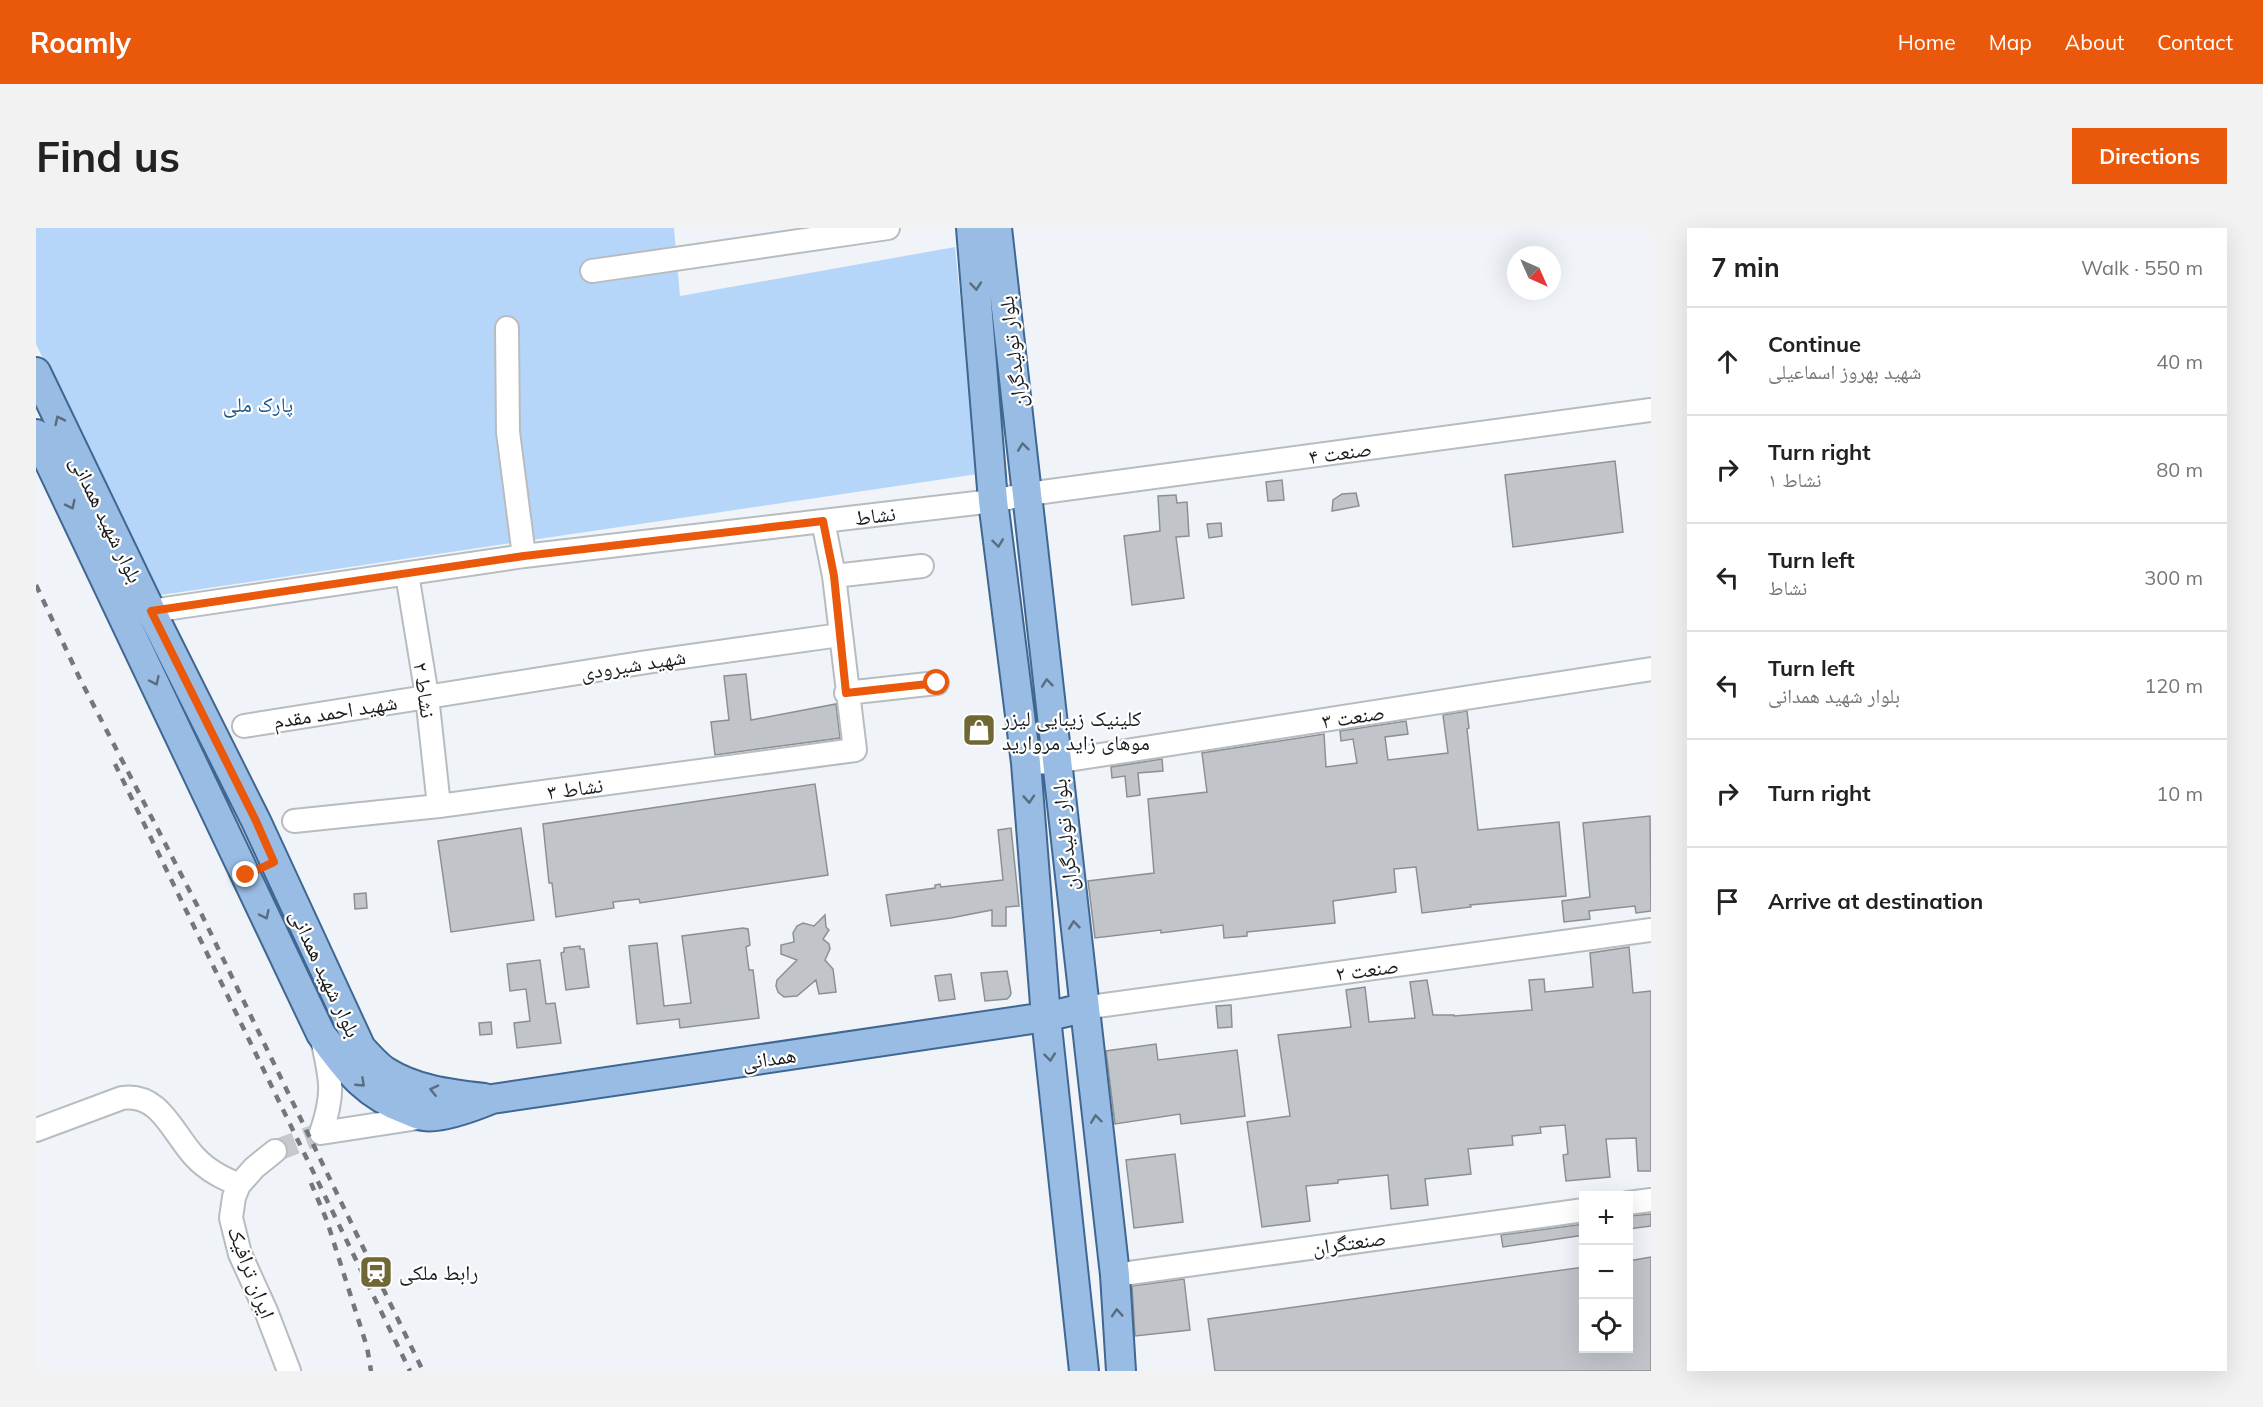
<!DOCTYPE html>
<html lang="en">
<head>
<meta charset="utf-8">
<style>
  body { margin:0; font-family:Mulish,"Noto Naskh Arabic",sans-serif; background:#f2f2f2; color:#222 }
  .controls { position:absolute; right:18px; bottom:18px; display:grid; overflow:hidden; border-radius:0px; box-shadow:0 6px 24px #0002 }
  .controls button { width:54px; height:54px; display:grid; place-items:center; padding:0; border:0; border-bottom:2px solid #e0e0e0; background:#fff; color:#222; font:30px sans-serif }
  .compass { position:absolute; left:1471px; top:18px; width:54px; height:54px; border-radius:50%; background:#fff; box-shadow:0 6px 24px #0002; rotate:135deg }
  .stop { position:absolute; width:18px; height:18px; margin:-14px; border:4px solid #ea580c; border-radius:50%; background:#fff }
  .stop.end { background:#ea580c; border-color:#fff; box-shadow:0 2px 6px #0008 }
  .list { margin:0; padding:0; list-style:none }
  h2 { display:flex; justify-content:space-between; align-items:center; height:78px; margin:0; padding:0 24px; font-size:26px }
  h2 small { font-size:20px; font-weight:400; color:#767676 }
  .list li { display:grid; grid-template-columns:39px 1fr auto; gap:18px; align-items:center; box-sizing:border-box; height:108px; padding:0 24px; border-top:2px solid #e0e0e0 }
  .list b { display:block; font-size:22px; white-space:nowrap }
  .list p { margin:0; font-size:20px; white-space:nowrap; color:#767676 }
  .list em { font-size:20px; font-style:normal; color:#767676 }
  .icon { flex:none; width:33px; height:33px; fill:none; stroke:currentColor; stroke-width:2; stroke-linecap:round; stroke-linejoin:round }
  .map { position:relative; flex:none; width:1615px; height:1143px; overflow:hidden; border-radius:0px }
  header { display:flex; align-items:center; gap:36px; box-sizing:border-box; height:84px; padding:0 30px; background:#ea580c; color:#fff }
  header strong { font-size:28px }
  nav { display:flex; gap:33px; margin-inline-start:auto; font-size:21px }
  .intro { display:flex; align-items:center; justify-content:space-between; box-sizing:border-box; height:144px; padding:0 36px }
  h1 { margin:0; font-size:42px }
  .button { padding:15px 27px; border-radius:0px; background:#ea580c; color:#fff; font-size:21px; font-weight:700 }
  main { display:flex; gap:36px; padding:0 36px }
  aside { flex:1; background:#fff; border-radius:0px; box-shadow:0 6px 24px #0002 }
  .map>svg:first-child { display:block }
</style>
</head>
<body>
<header>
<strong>Roamly</strong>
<nav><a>Home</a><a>Map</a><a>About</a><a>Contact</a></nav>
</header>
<div class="intro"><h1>Find us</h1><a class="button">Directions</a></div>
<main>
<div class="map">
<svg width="1615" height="1143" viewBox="0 0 1615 1143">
  <rect width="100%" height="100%" fill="#f0f4f9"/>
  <path fill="#b6d6f9" d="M0,0H638L644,68L919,19L942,246L118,368L0,116Z"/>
  <path fill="#c1c5ca" stroke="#8c9095" stroke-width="1.5" d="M1579,233L1587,304L1477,319L1469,247Z
    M1246,252L1248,272L1232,273L1230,254Z
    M1320,265L1323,278L1296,283L1297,272L1306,266Z
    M1140,267L1141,275L1151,274L1153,308L1140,309L1148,370L1096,377L1088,308L1124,303L1122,268Z
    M1185,295L1186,308L1173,310L1171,296Z
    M710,446L715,492L800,476L804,510L679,527L675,494L693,492L688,448Z
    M1431,483L1433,500L1431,501L1442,602L1523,594L1530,668L1434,677L1435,679L1386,685L1380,639L1358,641L1360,664L1297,673L1299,695L1211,704V708L1188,710L1187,697L1125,705V702L1059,710L1052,653L1118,645L1112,571L1171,564L1166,525L1288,506L1290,539L1321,535L1317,511L1305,513L1304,503L1370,493L1372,506L1349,509L1352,532L1412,525L1407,487Z
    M1126,531L1127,543L1102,545L1104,567L1091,569L1089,548L1076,550L1075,539Z
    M779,556L792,647L604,675L603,671L577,674L578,680L520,689L516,655H513L507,596Z
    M1614,588L1615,683L1600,685L1599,678L1553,683L1554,691L1528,694L1526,673L1554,669L1547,595Z
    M485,600L498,692L415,704L402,613Z
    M975,600L983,678L970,679V698H956V682L915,690L855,698L850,667L899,660V657L904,656L905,659L967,652L962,602Z
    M330,665L331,680L319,681L318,666Z
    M789,687L790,699L793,702L787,711L793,716L794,721L789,732L797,741L800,764L783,766L780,752L761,768L748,769L742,764L740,758L741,752L761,732L745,726V717L758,714L757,705L761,698L767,695L778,698Z
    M707,700L712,701L714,717L710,719L713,742H717L723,790L644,800L643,791L601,796L593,718L621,715L628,778L655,775L646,708Z
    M544,718V721H548L553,759L530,762L525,725L528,724V720Z
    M1593,719L1597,765L1615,763V943H1602L1600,910L1570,911L1574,949L1530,953L1527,927L1532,926L1529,897L1504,899L1505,905L1476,908L1477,917L1432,921L1435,946L1389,951L1392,977L1355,981L1352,947L1302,952V955L1270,958L1274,993L1226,999L1211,894L1254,888L1242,807L1315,799L1310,762L1329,759L1333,794L1379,790L1374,754L1391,752L1397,787H1418V788L1496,782L1493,752L1508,751L1509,764L1557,759L1554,725Z
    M504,732L510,776L519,775L525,815L481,820L478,795L494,793L490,761L474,763L471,736Z
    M971,743L975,765L974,768L971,771L949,773L945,745Z
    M915,746L919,771L903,773L899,748Z
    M1195,777L1196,799L1182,800L1180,778Z
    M455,794L456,806L444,807L443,795Z
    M1120,816L1122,832L1201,822L1209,888L1145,896L1144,886L1079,896L1070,823Z
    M1139,926L1147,994L1098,1000L1090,932Z
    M1615,986V998L1593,1001V988Z
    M1548,996V1007L1467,1019L1465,1007Z
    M1615,1029V1143H1179L1172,1091L1548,1039V1120H1593V1033Z
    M1148,1051L1154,1102L1099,1108L1096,1058Z"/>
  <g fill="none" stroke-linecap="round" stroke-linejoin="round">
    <path stroke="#c5c9cd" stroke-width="22" stroke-dasharray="22 11" stroke-linecap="butt" d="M239,923L285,905"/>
    <defs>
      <path id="minor" d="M556,43L852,0
        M471,100L472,204L488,328
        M371,346L391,468L403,578
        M798,348L886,338
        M115,383L488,328L957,273L992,266L1615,182
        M810,465L901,455
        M208,498L611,434L804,407
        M990,535L1019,534L1615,441
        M258,593L403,578L819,522L798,348L787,293
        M1047,780L1615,702
        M286,811C295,851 299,865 285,905L389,889
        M0,902L86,870C124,864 137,906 159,929C172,943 187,950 203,957
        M239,923L218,940L203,957L198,969L195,990L204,1026L230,1083L253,1143
        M1592,975L1615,972
        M1079,1047L1548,982"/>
      <path id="major" d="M935,0L957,273L990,535L1010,789L1048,1143
        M961,0L1079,1047L1085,1143
        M0,144L115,383L220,593L325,820C332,827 340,837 349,843C379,862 413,866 448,870
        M0,206L285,806C311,841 328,867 371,882C376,884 383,888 388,888C406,891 439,878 456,871L1010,789L1047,780"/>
    </defs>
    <use href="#minor" stroke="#b7bcc0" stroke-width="26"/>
    <use href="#major" stroke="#406792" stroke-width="32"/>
    <use href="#minor" stroke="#fff" stroke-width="22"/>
    <use href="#major" stroke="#98bce3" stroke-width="28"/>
    <path stroke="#747679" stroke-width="4.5" stroke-dasharray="8 8" stroke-linecap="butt" d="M0,357L44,451L163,681L387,1143
      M79,536L374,1143
      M275,955L291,993L331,1119L335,1143"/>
  </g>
  <defs><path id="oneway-chevron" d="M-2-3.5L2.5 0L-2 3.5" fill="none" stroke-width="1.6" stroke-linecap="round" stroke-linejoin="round" transform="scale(1.5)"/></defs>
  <g stroke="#5a6c80">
    <use href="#oneway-chevron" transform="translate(940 58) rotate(85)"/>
    <use href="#oneway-chevron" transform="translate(23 192) rotate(-116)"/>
    <use href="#oneway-chevron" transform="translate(987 219) rotate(-97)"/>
    <use href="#oneway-chevron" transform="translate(35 277) rotate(64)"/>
    <use href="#oneway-chevron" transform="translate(962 315) rotate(83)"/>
    <use href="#oneway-chevron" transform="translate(119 453) rotate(65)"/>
    <use href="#oneway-chevron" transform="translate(1011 455) rotate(-96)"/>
    <use href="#oneway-chevron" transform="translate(993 571) rotate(86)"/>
    <use href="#oneway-chevron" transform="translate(229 687) rotate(65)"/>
    <use href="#oneway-chevron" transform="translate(1038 697) rotate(-96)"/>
    <use href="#oneway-chevron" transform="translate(1014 829) rotate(84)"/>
    <use href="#oneway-chevron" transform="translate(325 855) rotate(43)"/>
    <use href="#oneway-chevron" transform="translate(398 862) rotate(-167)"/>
    <use href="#oneway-chevron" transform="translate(1060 891) rotate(-97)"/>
    <use href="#oneway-chevron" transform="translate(1081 1085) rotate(-94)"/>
  </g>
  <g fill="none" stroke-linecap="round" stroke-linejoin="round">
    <path stroke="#ea580c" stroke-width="8" d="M210,647L238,634L220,593L115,383L488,328L787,293L798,348L810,465L901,455"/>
  </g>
  <defs>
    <symbol id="shop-square" viewBox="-11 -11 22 22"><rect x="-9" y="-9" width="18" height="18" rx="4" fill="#6f6734" stroke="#fff"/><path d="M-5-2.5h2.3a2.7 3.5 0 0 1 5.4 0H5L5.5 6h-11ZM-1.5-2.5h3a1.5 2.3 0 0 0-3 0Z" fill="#fff"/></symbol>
    <symbol id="station-square" viewBox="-11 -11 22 22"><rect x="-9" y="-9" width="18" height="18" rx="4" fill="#6f6734" stroke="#fff"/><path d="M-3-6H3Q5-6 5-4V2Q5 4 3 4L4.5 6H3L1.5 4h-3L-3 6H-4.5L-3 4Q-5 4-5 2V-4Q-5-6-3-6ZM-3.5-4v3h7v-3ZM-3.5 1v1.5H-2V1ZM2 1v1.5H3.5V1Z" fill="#fff"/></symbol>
  </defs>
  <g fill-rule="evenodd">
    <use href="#shop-square" x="924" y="483" width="38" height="38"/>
    <use href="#station-square" x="321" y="1025" width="38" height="38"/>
  </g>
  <g text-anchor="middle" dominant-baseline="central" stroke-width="4.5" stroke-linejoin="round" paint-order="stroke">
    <g font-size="21" fill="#1b1c1e" stroke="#fff">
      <text transform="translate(976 124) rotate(-97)">بلوار تولیدگران</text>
      <text transform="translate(1304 224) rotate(-8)">صنعت ۴</text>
      <text transform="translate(839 287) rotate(-7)">نشاط</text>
      <text transform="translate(71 291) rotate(64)">بلوار شهید همدانی</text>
      <text transform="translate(597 436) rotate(-9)">شهید شیرودی</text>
      <text transform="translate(389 462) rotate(82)">نشاط ۲</text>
      <text transform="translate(299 483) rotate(-9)">شهید احمد مقدم</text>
      <text transform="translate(1317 488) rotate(-9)">صنعت ۳</text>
      <text transform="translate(539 560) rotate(-8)">نشاط ۳</text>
      <text transform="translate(1028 607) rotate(-96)">بلوار تولیدگران</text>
      <text transform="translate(1331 741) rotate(-8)">صنعت ۲</text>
      <text transform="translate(290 745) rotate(65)">بلوار شهید همدانی</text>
      <text transform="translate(733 830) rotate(-8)">همدانی</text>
      <text transform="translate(1313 1014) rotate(-8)">صنعتگران</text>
      <text transform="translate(216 1044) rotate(69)">ایران ترافیک</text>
    </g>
    <g font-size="21" fill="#1e578f" stroke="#fff">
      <text x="222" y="176">پارک ملی</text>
    </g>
    <g font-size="21" fill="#1b1c1e" stroke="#fff" text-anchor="start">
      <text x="966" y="490">کلینیک زیبایی لیزر<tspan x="966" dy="24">موهای زاید مروارید</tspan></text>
      <text x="363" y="1044">رابط ملکی</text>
    </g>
  </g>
</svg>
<div class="controls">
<button>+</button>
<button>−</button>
<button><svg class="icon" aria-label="locate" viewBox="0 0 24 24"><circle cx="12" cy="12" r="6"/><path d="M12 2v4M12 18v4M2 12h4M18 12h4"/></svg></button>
</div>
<svg class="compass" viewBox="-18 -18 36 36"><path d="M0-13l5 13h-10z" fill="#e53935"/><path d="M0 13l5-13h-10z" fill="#767676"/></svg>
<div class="stop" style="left:901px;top:455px"></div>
<div class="stop end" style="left:210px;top:647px"></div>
</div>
<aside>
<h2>7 min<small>Walk · 550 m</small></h2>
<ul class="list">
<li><svg class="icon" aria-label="ahead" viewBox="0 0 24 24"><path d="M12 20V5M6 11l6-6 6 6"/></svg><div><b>Continue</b><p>شهید بهروز اسماعیلی</p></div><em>40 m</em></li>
<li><svg class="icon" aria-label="right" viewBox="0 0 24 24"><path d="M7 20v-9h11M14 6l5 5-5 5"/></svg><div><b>Turn right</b><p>نشاط ۱</p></div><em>80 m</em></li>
<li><svg class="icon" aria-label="left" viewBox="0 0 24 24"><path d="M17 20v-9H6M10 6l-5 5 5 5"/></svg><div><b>Turn left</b><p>نشاط</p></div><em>300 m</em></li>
<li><svg class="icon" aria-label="left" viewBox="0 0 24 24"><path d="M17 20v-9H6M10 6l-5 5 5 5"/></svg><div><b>Turn left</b><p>بلوار شهید همدانی</p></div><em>120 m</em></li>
<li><svg class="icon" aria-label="right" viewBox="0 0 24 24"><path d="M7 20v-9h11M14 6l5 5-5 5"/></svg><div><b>Turn right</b></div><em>10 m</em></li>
<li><svg class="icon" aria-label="arrive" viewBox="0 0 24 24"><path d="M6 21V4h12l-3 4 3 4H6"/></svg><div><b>Arrive at destination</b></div></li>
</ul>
</aside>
</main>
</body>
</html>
